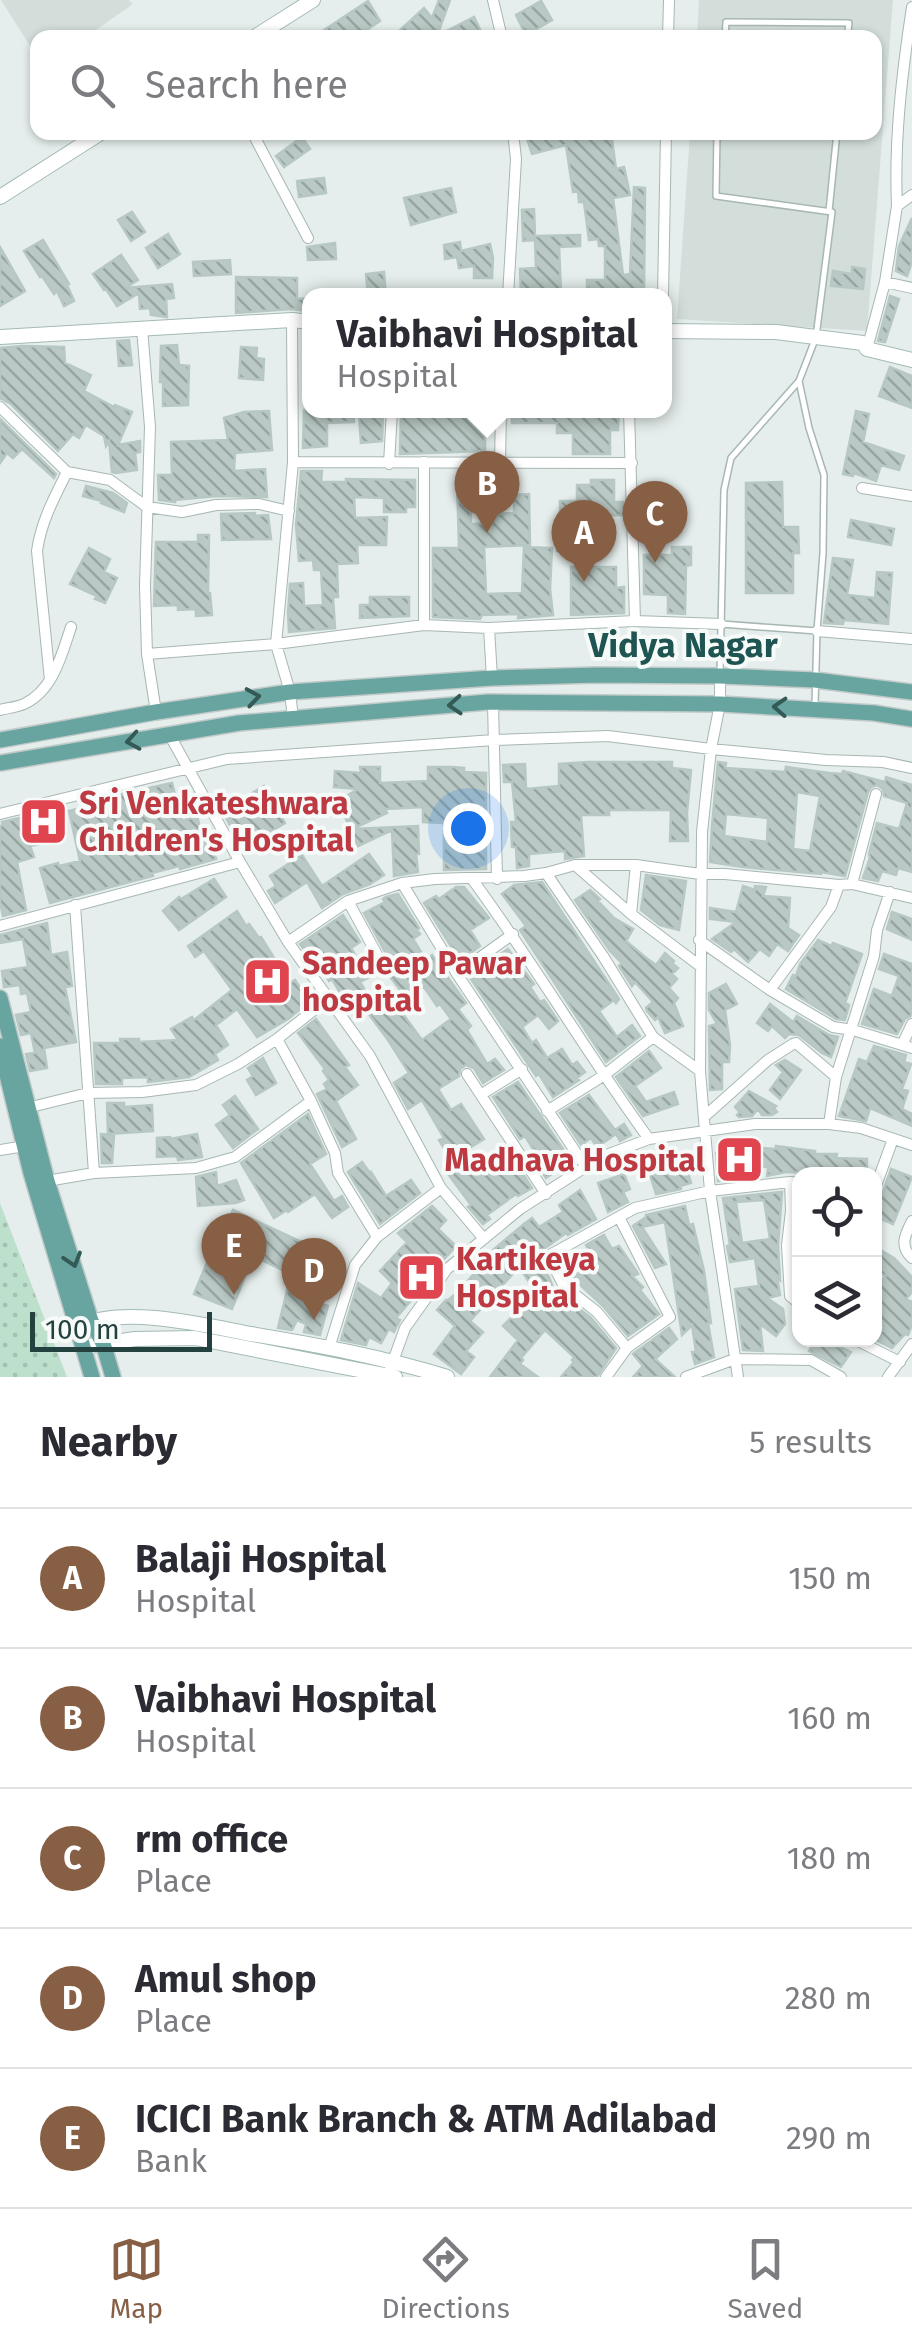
<!DOCTYPE html>
<html lang="en">
<head>
<meta charset="utf-8">
<style>
  body { margin:0; font-family:"Fira Sans",sans-serif; background:#f7f7f7; color:#2b2b33 }
  .controls { position:absolute; right:30px; bottom:30px; display:grid; overflow:hidden; border-radius:20px; box-shadow:0 2px 8px #0004 }
  .controls button { width:90px; height:90px; display:grid; place-items:center; padding:0; border:0; border-bottom:2px solid #e1e1e2; background:#fff; color:#2b2b33; font:50px sans-serif }
  .scale { position:absolute; left:30px; bottom:25px; width:182px; box-sizing:border-box; padding-left:10px; border:5px solid #23413e; border-top:0; font-size:28px; line-height:35px; white-space:nowrap; color:#23413e; -webkit-text-stroke:8px #f6faf9; paint-order:stroke }
  .you { position:absolute; left:468px; top:828px; width:35px; height:35px; margin:-25px; border:8px solid #fff; border-radius:50%; background:#1a73e8; box-shadow:0 0 0 15px #1a73e833 }
  .badge { display:grid; place-items:center; width:65px; height:65px; border-radius:50%; background:#865f45; color:#fff; font-size:32px; font-weight:700 }
  .pin { position:absolute; translate:-50% -82px; filter:drop-shadow(0 2px 5px #0008) }
  .pin::after { content:''; position:absolute; top:52px; width:35px; height:30px; background:inherit; clip-path:polygon(0 0,100% 0,50% 100%) }
  .popup { position:absolute; left:302px; top:288px; width:370px; height:130px; box-sizing:border-box; display:grid; place-content:center; border-radius:20px; background:#fff; filter:drop-shadow(0 2px 8px #0005); font-size:32px; white-space:nowrap; color:#7c7c81 }
  .popup b { font-size:38px; color:#2b2b33 }
  .popup::after { content:''; position:absolute; left:50%; top:100%; margin-left:-20px; border:20px solid transparent; border-top-color:#fff }
  .list { margin:0; padding:0; list-style:none }
  h2 { display:flex; justify-content:space-between; align-items:center; height:130px; margin:0; padding:0 40px; font-size:42px }
  h2 small { font-size:32px; font-weight:400; color:#7c7c81 }
  .list li { display:grid; grid-template-columns:65px 1fr auto; gap:30px; align-items:center; box-sizing:border-box; height:140px; padding:0 40px; border-top:2px solid #e1e1e2 }
  .list b { display:block; font-size:38px; white-space:nowrap }
  .list p { margin:0; font-size:32px; white-space:nowrap; color:#7c7c81 }
  .list em { font-size:32px; font-style:normal; color:#7c7c81 }
  .icon { flex:none; width:55px; height:55px; fill:none; stroke:currentColor; stroke-width:2; stroke-linecap:round; stroke-linejoin:round }
  .map { position:relative; flex:none; width:912px; height:1377px; overflow:hidden }
  .search { position:absolute; background:#fff; box-shadow:0 2px 8px #0004; left:30px; right:30px; top:30px; height:110px; display:flex; align-items:center; gap:25px; box-sizing:border-box; padding:0 35px; border-radius:20px; color:#7c7c81; font-size:38px }
  .sheet { height:830px; background:#fff }
  nav { display:flex; justify-content:space-around; align-items:center; box-sizing:border-box; height:140px; border-top:2px solid #e1e1e2; background:#fff; font-size:28px; color:#7c7c81 }
  nav a { display:grid; justify-items:center; gap:5px }
  nav .on { color:#865f45 }
  .map>svg:first-child { display:block }
</style>
</head>
<body>
<div class="map">
<svg width="912" height="1377" viewBox="0 0 912 1377">
  <defs>
    <pattern id="grass-dots" width="8" height="8" patternUnits="userSpaceOnUse" patternTransform="scale(2.5)"><rect width="8" height="8" fill="#bde0cd"/><path d="M2 2h.1M6 6h.1" fill="none" stroke="#a2c1b1" stroke-width="1.8" stroke-linecap="round"/></pattern>
    <pattern id="building-back-hatch" width="6" height="6" patternUnits="userSpaceOnUse" patternTransform="scale(2.5)"><rect width="6" height="6" fill="#bac9c5"/><path d="M-1 5l2 2M0 0l6 6M5-1l2 2" fill="none" stroke="#97a5a1"/></pattern>
  </defs>
  <rect width="100%" height="100%" fill="#e5eeec"/>
  <path fill="#d3dedb" d="M1,0H129L133,4L86,37L38,38L37,57Z
    M699,0H893L867,331L677,319L690,133L874,132V38L697,37Z"/>
  <path fill="url(#grass-dots)" d="M0,1203L67,1377H0Z"/>
  <path fill="url(#building-back-hatch)" stroke="#b7c8c4" stroke-width="2.5" fill-rule="evenodd" d="M439,0H450L437,36L474,17L484,38H405L399,31L424,8L432,18Z
    M368,1L380,21L355,38H312Z
    M541,1L552,20L526,35L516,15Z
    M525,132H611L616,169L624,167L630,195L613,198L623,275L630,274L634,187L645,188L644,296H633V292L587,296V280H605V246H599L598,239L589,240L584,202H579L578,191L573,192L566,145L532,154Z
    M302,137L310,149L284,167L276,156Z
    M324,178L326,193L299,197L297,181Z
    M451,188L456,212L411,225L404,198Z
    M534,209L535,236L580,235V246L559,247L561,292L521,296L520,269L536,268L535,240L523,241L522,210Z
    M132,212L145,232L131,241L118,220Z
    M912,218V262L907,276L896,271L899,246Z
    M168,234L180,254L158,268L146,248Z
    M43,240L69,284L67,285L74,301L64,306L57,291L54,294L42,276L40,277L24,251Z
    M460,242L461,251L490,244L493,258L492,278H474V266L459,268L457,257L445,259L444,245Z
    M335,243L336,259L308,260L307,247Z
    M0,247L25,291L0,306Z
    M121,255L138,280L125,288L172,284L174,298L166,299L167,317L151,315L150,308L140,309L139,293L117,306L106,289L104,290L93,274Z
    M230,260L231,274L194,276L193,262Z
    M852,267L865,269L863,289L831,286L833,271L852,274Z
    M384,272L386,296H368L366,274Z
    M236,277L297,278V299L310,298V311L291,309L236,313Z
    M890,296L899,299L885,342L878,341Z
    M129,340L132,365L119,366L117,341Z
    M177,345L179,365L189,366L188,405L163,406V382H160L161,346Z
    M22,346L64,347L65,363L91,375L84,391L114,407L115,405L132,412L118,445L140,441V452L135,453L137,470L116,473L112,472L109,441L106,446L104,436L86,425L79,438L73,434L58,451L11,404L0,398V348Z
    M241,347L257,348L256,358L264,359L263,380L239,378Z
    M890,367L912,376V408L879,396Z
    M304,410H354V422L327,423V446L303,448Z
    M378,410H383L382,441L361,443L359,416L378,414Z
    M401,410H485V451L400,454Z
    M512,410H619L618,430H610V454H573V433H557V423H512Z
    M269,411L272,450L235,453L234,471L265,469L267,497L216,496L175,500V502L159,500L158,475H172L171,442L228,440L224,418L244,412Z
    M856,411L869,414L863,442L904,456L899,470L881,465L876,481L854,473L853,476L843,474Z
    M0,419L56,474L54,478L22,449L13,458L7,453L0,463Z
    M301,471H322L321,482H346V479L415,480V507H406V512H384V498L354,497L355,518L387,517L386,545H357L358,563L337,564L338,597H333L335,628L289,632L288,613L290,584L303,583L304,606L323,605L321,570H314L313,560L299,561L296,525Z
    M488,479V496L471,497V524L491,523V514L514,513V495L529,494L530,545L484,547L486,594L522,593L524,547L552,548L550,589L553,615L518,618L519,614L482,615L480,619L433,617V548H459L457,480Z
    M591,480H614V502H623V515L572,516V551H557V519H560V501H577V485H591Z
    M782,482L783,527H798L799,553H793V593H746V483Z
    M86,486L113,493L127,503L124,512L101,503L102,501L83,496Z
    M255,513V516L268,515L271,539L222,540L221,514Z
    M851,520L894,529L891,545L848,537Z
    M198,535H209L208,593H210L212,615L196,616V609L178,610V605L154,606L156,542H198Z
    M672,547H691V565L686,566L685,614L668,613V595L644,594V555H672Z
    M89,548L110,559L104,572L117,578L105,603L95,599L97,596L70,584Z
    M833,558L853,560L847,595L875,598L877,572L892,573L888,624L844,620L843,624L824,623Z
    M571,567H616V588L624,587V613L571,615Z
    M370,597H409V616L360,618V605H370Z
    M588,762H672V768L691,770L687,813L688,841H670L671,810H609V815H581L584,856L565,859V851L529,854V866L517,868L516,847H512L511,822H516L512,782H504L503,765L525,764L526,789L559,786V764Z
    M718,762L726,763L725,768L785,772L786,767L829,773L842,774L843,771L885,782L886,777L912,785V872L898,868L896,875L882,871L878,881L863,878L870,858L869,854L877,823L899,829L907,803L884,796L883,789L877,785L871,787L868,792L845,876L821,872V874L743,867L710,862L712,826ZM797,792L820,796L810,851L793,849ZM726,814L768,818L767,842L724,836Z
    M360,767H380V783L428,781V767H452L464,768V772L486,773V869L444,870V823L423,822V807L385,809L387,813L352,829L418,826L419,854H416L418,872L394,876L392,830L358,846L338,801L358,789L334,787L335,771L361,773Z
    M172,783L182,821L197,816L204,842L210,840L216,859L180,869L179,866L152,873L153,876L50,903L40,868L58,863L59,866L80,861L69,811L113,800L112,796Z
    M264,786L285,823L243,848L222,811Z
    M47,812L53,841L30,846L34,857L17,862L26,910L3,916L0,902V826L3,825L2,822Z
    M369,854L384,875L370,884L343,894L322,908L307,882L275,903L268,891L276,886L270,876L302,855L322,886Z
    M646,875L686,881L679,930L660,925L641,910Z
    M214,879L226,897L179,930L163,911L179,897L181,899Z
    M542,882L619,999L616,1003L614,1000L599,1011L617,1037L632,1025L640,1036L606,1062L522,933L520,930L526,926L502,894L514,885Z
    M743,886L755,890V886L766,887L763,896L790,898L788,928L799,935L788,951L777,944L769,956L760,949L748,962L734,949L731,952L712,939L736,922L710,919V908L736,912Z
    M456,887H464L489,918L470,930L480,946L460,961L424,903L436,896L439,899Z
    M590,890L600,899L598,901L614,918L633,929L626,941L645,957L656,965L665,953L674,961L672,963L678,968L672,974L677,979L669,988L678,998L674,1003L683,1026L665,1033L658,1017L655,1020L647,1011L646,1008L653,1002L635,982L632,986L619,966L622,963L610,951L575,900Z
    M398,894L419,928L417,930L420,934L413,939L426,960L432,955L466,1003L458,1009L471,1026L467,1030L487,1064L495,1059L504,1070L483,1083L474,1068L466,1065L460,1069L459,1076L438,1089L451,1110L461,1104L484,1139L466,1150L479,1172L508,1151L532,1188L518,1196L516,1194L487,1215L490,1219L483,1224L468,1207L471,1205L443,1167L452,1161L439,1140L444,1138L422,1100L408,1109L394,1083L409,1073L388,1040L365,1009L354,1016L332,979L329,981L322,969L320,971L300,944L343,915L360,942L351,948L362,967L371,962L377,970H384L360,982L376,1008L401,991L385,970L389,966V959L364,913L385,902L383,899L386,897ZM424,987L437,1006L440,1004L451,1019L422,1040L397,1006Z
    M237,911L246,926L249,924L259,938L261,937L276,961L274,963L288,984L295,980L309,1002L288,1019L257,1037L237,1009L216,1025L228,1045L215,1054L218,1060L189,1077L148,1082V1077L122,1078V1084H96L94,1043H121L120,1039H139V1042L178,1040L171,1029L192,1017L194,1020L232,990L204,951L195,957L188,946Z
    M892,912L912,919V940L887,929Z
    M47,923L51,955L67,952L72,986L65,987L76,1042L44,1048L47,1068L30,1071L26,1054L35,1053L31,1033L21,1035L16,1015L31,1012L27,993L21,994L20,985L4,987L2,971L28,967L23,939L0,943V935Z
    M818,940L831,946L833,943L862,954L845,1003L849,1005L845,1020L836,1019L786,989L793,975L796,976L800,964Z
    M508,949L534,984L530,987L540,1002L544,1000L558,1021L549,1029L538,1015L522,1027L532,1043L536,1040L547,1058L562,1049L572,1065L577,1062L585,1072L577,1078L579,1080L553,1097L539,1074L536,1076L469,976Z
    M884,954L912,964V1015L905,1019L897,1034L862,1024L874,989L892,996L899,976L879,969Z
    M726,984L737,1004L725,1010L730,1045L729,1062H722V1089L710,1090L709,1026L717,1024L709,1010V993Z
    M770,1004L793,1022L797,1016L829,1035L838,1037L831,1057L822,1053L799,1035L789,1034L785,1038L772,1026L768,1031L757,1023Z
    M316,1019L349,1065L345,1067L358,1085L336,1101L356,1139L342,1147L317,1094L327,1089L324,1084L329,1080L323,1071L325,1069L298,1033Z
    M874,1046L906,1055L904,1062L911,1064L902,1089L908,1091L902,1109L912,1114V1126L870,1108L866,1121L839,1116L859,1059L867,1062Z
    M649,1051L661,1068L635,1086L646,1102L674,1092L678,1104L643,1116L616,1077Z
    M263,1058L276,1083L256,1095L247,1080L253,1076L248,1068Z
    M785,1060L801,1070L780,1099L770,1090L783,1072L776,1065Z
    M518,1082L571,1161L546,1178L534,1160L538,1157L525,1136L520,1139L493,1097Z
    M749,1091L776,1106L774,1108L777,1112L772,1115H762L758,1109L752,1116L739,1117L737,1115L740,1112L735,1107Z
    M589,1095L615,1130L624,1124L631,1135L620,1141L616,1134L597,1147L591,1138L581,1145L560,1113Z
    M235,1096L258,1129L233,1148L216,1125L230,1115L223,1105Z
    M107,1103H124V1107L152,1105L153,1131L108,1134Z
    M308,1114L326,1154L310,1164L334,1201L342,1196L348,1207L332,1218L315,1194L288,1212L287,1210L274,1218L241,1163Z
    M101,1134L114,1135L112,1163H102Z
    M197,1134L202,1157L178,1160L177,1156L157,1157V1138L170,1137V1139Z
    M776,1146L815,1151L814,1154H837L836,1158L867,1159V1174L786,1172L767,1176L768,1167L744,1166L745,1178L718,1181L716,1153L735,1152L747,1147L776,1149Z
    M682,1153L691,1183L680,1186L681,1189L656,1194L646,1162Z
    M362,1162L370,1173L371,1172L386,1196L411,1180L420,1193L380,1224L348,1172Z
    M891,1169L912,1177L893,1224L874,1216V1200L882,1195Z
    M216,1172L217,1186L236,1180L244,1200L236,1203L198,1206L196,1177Z
    M624,1174L630,1189L623,1192L628,1202L608,1212L598,1183Z
    M580,1190L596,1219L568,1235L566,1233L534,1256L549,1277L554,1290L575,1310L577,1307L591,1318L616,1348L597,1377H561L574,1362L572,1360L574,1357L545,1330L521,1358L523,1360L520,1364L538,1377H490L518,1340L503,1326L536,1292L519,1267L470,1321L483,1332L466,1351L474,1357L461,1374L434,1354L455,1326L437,1310L446,1300L447,1301L458,1292L486,1260L495,1269L499,1266L491,1254L493,1250L524,1224L532,1218L539,1227L563,1212L559,1205Z
    M782,1192L778,1245L780,1280L777,1277L780,1295L767,1298L783,1309L785,1324L776,1336L760,1324L763,1351L743,1350L735,1289L759,1286L755,1258L730,1262L727,1246L730,1245L723,1198ZM764,1200L770,1239L742,1243L736,1202Z
    M432,1206L446,1220L438,1229L456,1246L432,1272L433,1273L426,1283L396,1318L400,1320L394,1332L389,1329L381,1343L369,1337L366,1345L341,1340L358,1283L381,1298L392,1283L380,1271L407,1242L398,1233Z
    M685,1206L689,1225L693,1224L704,1271L711,1323H708L714,1357L695,1364L692,1352H696L692,1325L682,1335L665,1222L642,1227L666,1264L655,1268L633,1226L646,1217V1215Z
    M233,1210L310,1246L332,1252L325,1272L311,1267L304,1300L328,1306L320,1335L304,1332L306,1324L297,1320L292,1330L278,1328L291,1274L253,1256L232,1309L194,1294L213,1248L215,1249Z
    M604,1235L612,1249L619,1246L637,1272L638,1274L632,1276L643,1287L640,1290L659,1314L628,1336L603,1306L574,1279L571,1280L565,1269L590,1254L586,1245Z
    M882,1251L894,1258L912,1277V1292L906,1299L912,1302V1325L908,1335L905,1334L892,1348L876,1340L884,1327L874,1321V1300L880,1286L878,1284L886,1276L874,1271V1258L877,1259Z
    M669,1328L677,1339L655,1359L675,1377H633L643,1366L633,1354Z
    M815,1340H823L851,1352L841,1367L809,1351Z"/>
  <g fill="none" stroke-linecap="round" stroke-linejoin="round">
    <defs>
      <path id="lane" d="M725,38L726,22L849,23L847,38
        M717,132L716,196L832,212L816,337L799,381L731,458L724,490L720,673
        M829,211L837,132
        M799,381L809,428L824,475L823,553L817,631L815,705
        M721,624L817,631"/>
      <path id="street" d="M493,0L502,38
        M668,38L669,0
        M252,132L308,238
        M897,206C894,139 902,73 912,7
        M885,282L912,288
        M508,296L516,159L513,132
        M663,296L666,132
        M292,320L293,462L276,644L290,692L293,718
        M142,328L150,427L145,586L147,654L156,712
        M867,349L885,282L897,206L912,195
        M0,407L67,472L110,480L147,507L182,512L216,505L259,504L289,511
        M629,410L635,621
        M293,462L632,463
        M500,462L501,410
        M389,464L392,410
        M862,488L912,496
        M424,625V462
        M489,628L492,678
        M817,631L912,639
        M147,654L276,644L424,625L489,628L635,621L721,624
        M720,676V704L711,749L702,832L700,1071L710,1191L738,1377
        M50,680L37,551C41,522 54,498 67,472
        M493,703L497,879
        M0,710C8,708 17,707 24,704C53,691 62,654 71,627
        M169,734L240,862L288,942L370,1056L441,1188L484,1239
        M0,814L227,759L494,740L608,736L711,749L826,760L883,762L912,768
        M575,865L631,914L700,966
        M546,873L603,956L653,1037L700,1071
        M472,879C534,963 587,1054 649,1139
        M402,883L457,974L585,1166
        M852,884L876,794
        M75,905L94,1173
        M631,914L636,865
        M0,926L240,862
        M699,940L770,990L833,1027L853,1030L912,1048
        M288,942L348,901
        M381,962L348,901L402,883L435,879L524,876L546,873L575,865H636L700,874H725L839,885L852,884L912,898
        M457,974L513,934
        M770,990L831,907L839,885
        M277,1039L311,1101L335,1153L338,1173L377,1237L441,1188
        M902,1045L912,1024
        M467,1074L546,1194
        M482,1094L522,1069
        M27,1108L88,1093L142,1092L196,1085L238,1064L277,1039L328,999
        M547,1111L603,1076L653,1037
        M704,1117L768,1060L793,1044L796,1043L836,1077
        M829,1124L836,1077L874,956L877,930L890,892
        M0,1150L25,1146
        M47,1181L94,1173L196,1168L235,1157L311,1101
        M790,1182L791,1211L787,1245L790,1296L800,1304
        M874,1191L893,1139
        M912,1221C905,1235 899,1246 912,1258
        M856,1340L900,1362
        M329,1348L355,1265L377,1237
        M627,1348L597,1312L564,1286L548,1256L635,1208L710,1191L790,1182L800,1183
        M388,1375L405,1328L447,1269L520,1209L601,1157L649,1139L755,1124H829L861,1128L912,1145
        M606,1377L627,1348L670,1317L619,1217
        M686,1377L735,1359L811,1360L841,1377
        M888,1377L912,1344"/>
      <path id="secondary" d="M253,38L313,0
        M0,197L102,132
        M664,331L776,332L863,343L867,349L912,360
        M0,337L292,320L310,322
        M82,1325C126,1306 204,1325 251,1334C317,1345 383,1357 447,1377
        M83,1347L135,1339L195,1338L395,1377"/>
      <path id="primary" d="M0,740L156,712L290,692L492,678L597,675L720,676L815,680L912,692
        M0,763L239,723L488,702L720,704L874,713L912,719
        M0,998L47,1181L91,1321L103,1343L113,1377
        M0,1046L31,1173L92,1377"/>
    </defs>
    <use href="#lane" stroke="#a7b7b4" stroke-width="8"/>
    <use href="#street" stroke="#a7b7b4" stroke-width="12"/>
    <use href="#secondary" stroke="#a3bab6" stroke-width="16"/>
    <use href="#primary" stroke="#c1cac9" stroke-width="18"/>
    <use href="#lane" stroke="#fff" stroke-width="5"/>
    <use href="#street" stroke="#fff" stroke-width="10"/>
    <use href="#secondary" stroke="#fff" stroke-width="14"/>
    <use href="#primary" stroke="#68a5a0" stroke-width="15"/>
  </g>
  <defs><path id="oneway-chevron" d="M-2-3.5L2.5 0L-2 3.5" fill="none" stroke-width="1.6" stroke-linecap="round" stroke-linejoin="round" transform="scale(2.5)"/></defs>
  <g stroke="#345a56">
    <use href="#oneway-chevron" transform="translate(253 697) rotate(-9)"/>
    <use href="#oneway-chevron" transform="translate(455 705) rotate(176)"/>
    <use href="#oneway-chevron" transform="translate(780 707) rotate(-177)"/>
    <use href="#oneway-chevron" transform="translate(133 741) rotate(170)"/>
    <use href="#oneway-chevron" transform="translate(73 1260) rotate(73)"/>
  </g>
  <defs>
    <symbol id="hospital-square" viewBox="-11 -11 22 22"><rect x="-9" y="-9" width="18" height="18" rx="4" fill="#e0444e" stroke="#f6faf9"/><path d="M-5-5h3v3.5h4V-5h3V5h-3V1.5h-4V5h-3Z" fill="#fff"/></symbol>
  </defs>
  <g fill-rule="evenodd">
    <use href="#hospital-square" x="16" y="794" width="55" height="55"/>
    <use href="#hospital-square" x="240" y="954" width="55" height="55"/>
    <use href="#hospital-square" x="712" y="1132" width="55" height="55"/>
    <use href="#hospital-square" x="394" y="1250" width="55" height="55"/>
  </g>
  <g text-anchor="middle" dominant-baseline="central" stroke-width="8" stroke-linejoin="round" paint-order="stroke">
    <g font-size="32" font-weight="bold" fill="#be3a42" stroke="#f6faf9" text-anchor="start">
      <text x="79" y="803">Sri Venkateshwara<tspan x="79" dy="37">Children's Hospital</tspan></text>
      <text x="302" y="963">Sandeep Pawar<tspan x="302" dy="37">hospital</tspan></text>
      <text x="705" y="1160" text-anchor="end">Madhava Hospital</text>
      <text x="456" y="1259">Kartikeya<tspan x="456" dy="37">Hospital</tspan></text>
    </g>
    <g font-size="35" font-weight="bold" fill="#1e5451" stroke="#f6faf9">
      <text x="683" y="645">Vidya Nagar</text>
    </g>
  </g>
</svg>
<div class="controls">
<button><svg class="icon" aria-label="locate" viewBox="0 0 24 24"><circle cx="12" cy="12" r="6"/><path d="M12 2v4M12 18v4M2 12h4M18 12h4"/></svg></button>
<button><svg class="icon" aria-label="layers" viewBox="0 0 24 24"><path d="M12 4l9 5-9 5-9-5zM3 14l9 5 9-5"/></svg></button>
</div>
<div class="scale">100 m</div>
<div class="you"></div>
<div class="pin badge" style="left:584px;top:582px">A</div>
<div class="pin badge" style="left:487px;top:533px">B</div>
<div class="popup"><b>Vaibhavi Hospital</b>Hospital</div>
<div class="pin badge" style="left:655px;top:563px">C</div>
<div class="pin badge" style="left:314px;top:1320px">D</div>
<div class="pin badge" style="left:234px;top:1295px">E</div>
<div class="search"><svg class="icon" aria-label="search" viewBox="0 0 24 24"><circle cx="10" cy="10" r="6"/><path d="M15 15l6 6"/></svg>Search here</div>
</div>
<section class="sheet">
<h2>Nearby<small>5 results</small></h2>
<ul class="list">
<li><span class="badge">A</span><div><b>Balaji Hospital</b><p>Hospital</p></div><em>150 m</em></li>
<li><span class="badge">B</span><div><b>Vaibhavi Hospital</b><p>Hospital</p></div><em>160 m</em></li>
<li><span class="badge">C</span><div><b>rm office</b><p>Place</p></div><em>180 m</em></li>
<li><span class="badge">D</span><div><b>Amul shop</b><p>Place</p></div><em>280 m</em></li>
<li><span class="badge">E</span><div><b>ICICI Bank Branch &amp; ATM Adilabad</b><p>Bank</p></div><em>290 m</em></li>
</ul>
</section>
<nav>
<a class="on"><svg class="icon" aria-label="map" viewBox="0 0 24 24"><path d="M3 6l6-2 6 2 6-2v14l-6 2-6-2-6 2zM9 4v14M15 6v14"/></svg>Map</a>
<a><svg class="icon" aria-label="directions" viewBox="0 0 24 24"><path d="M12 3l9 9-9 9-9-9zM9 14v-3h6M13 9l2 2-2 2"/></svg>Directions</a>
<a><svg class="icon" aria-label="saved" viewBox="0 0 24 24"><path d="M7 4h10v16l-5-4-5 4z"/></svg>Saved</a>
</nav>
</body>
</html>
